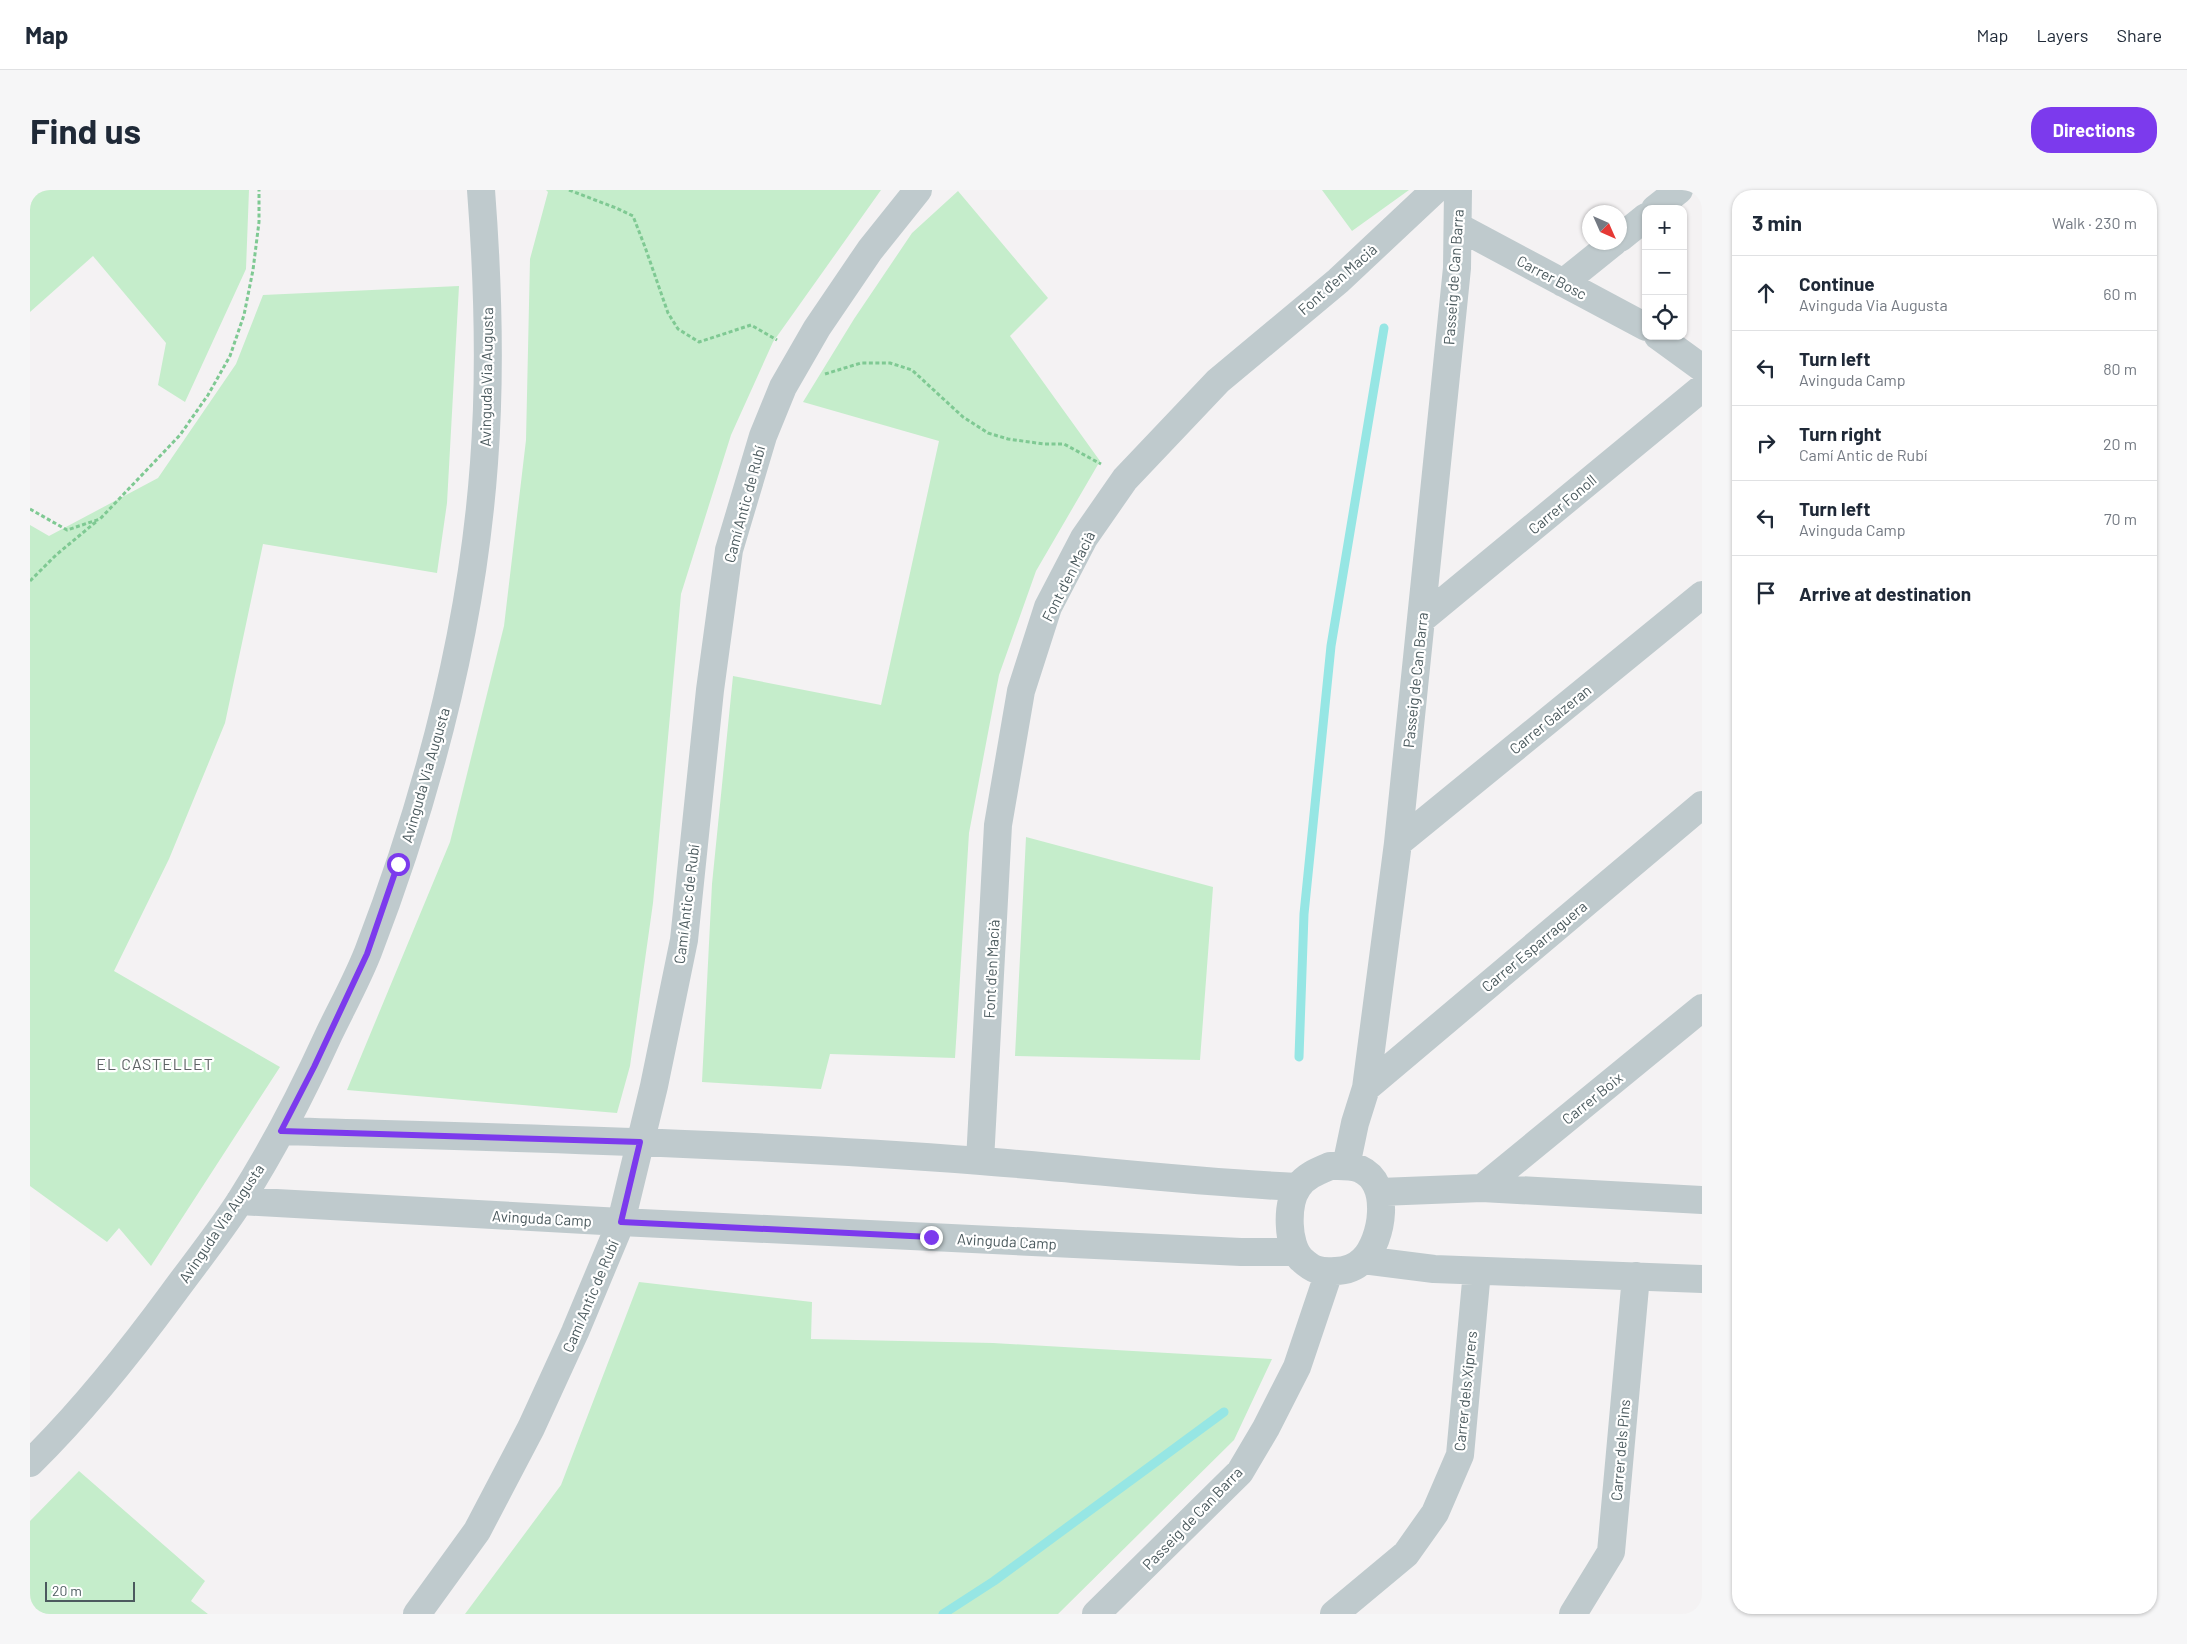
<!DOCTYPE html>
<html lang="en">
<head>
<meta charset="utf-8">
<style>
  body { margin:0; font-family:Barlow,sans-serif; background:#f6f6f7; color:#1f2937 }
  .controls { position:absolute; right:15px; top:15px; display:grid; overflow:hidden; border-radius:10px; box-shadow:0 1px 4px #0004 }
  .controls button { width:45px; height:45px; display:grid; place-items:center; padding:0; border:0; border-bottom:1px solid #e0e1e3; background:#fff; color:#1f2937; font:25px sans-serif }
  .compass { position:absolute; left:1552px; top:15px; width:45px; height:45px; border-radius:50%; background:#fff; box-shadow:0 1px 4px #0004; rotate:135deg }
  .scale { position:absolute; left:15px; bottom:12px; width:90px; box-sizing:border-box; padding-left:5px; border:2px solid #4b5a5e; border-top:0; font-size:14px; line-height:18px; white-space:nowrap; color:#4b5a5e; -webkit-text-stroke:4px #fff; paint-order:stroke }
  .stop { position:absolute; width:15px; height:15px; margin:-11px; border:4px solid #7c3aed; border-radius:50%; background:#fff }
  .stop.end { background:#7c3aed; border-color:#fff; box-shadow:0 1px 5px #0008 }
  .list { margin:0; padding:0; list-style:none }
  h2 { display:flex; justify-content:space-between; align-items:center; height:65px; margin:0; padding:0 20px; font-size:21px }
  h2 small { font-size:16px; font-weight:400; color:#747a83 }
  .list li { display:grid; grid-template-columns:32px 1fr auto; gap:15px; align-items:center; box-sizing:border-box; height:75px; padding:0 20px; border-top:1px solid #e0e1e3 }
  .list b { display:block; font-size:19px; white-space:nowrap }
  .list p { margin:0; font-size:16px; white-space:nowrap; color:#747a83 }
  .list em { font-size:16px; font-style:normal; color:#747a83 }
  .icon { flex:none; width:28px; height:28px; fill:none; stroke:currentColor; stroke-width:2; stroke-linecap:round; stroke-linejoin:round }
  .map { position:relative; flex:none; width:1672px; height:1424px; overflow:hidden; border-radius:20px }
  header { display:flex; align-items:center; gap:30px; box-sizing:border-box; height:70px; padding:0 25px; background:#fff; border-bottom:1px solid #e0e1e3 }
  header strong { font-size:24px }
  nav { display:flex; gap:28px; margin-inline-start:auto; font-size:18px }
  .intro { display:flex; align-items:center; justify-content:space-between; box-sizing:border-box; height:120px; padding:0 30px }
  h1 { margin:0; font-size:35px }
  .button { padding:12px 22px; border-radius:20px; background:#7c3aed; color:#fff; font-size:18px; font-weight:700 }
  main { display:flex; gap:30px; padding:0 30px }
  aside { flex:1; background:#fff; border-radius:20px; box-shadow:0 1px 4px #0004 }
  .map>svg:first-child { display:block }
</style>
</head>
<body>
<header>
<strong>Map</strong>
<nav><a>Map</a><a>Layers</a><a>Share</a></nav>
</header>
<div class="intro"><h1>Find us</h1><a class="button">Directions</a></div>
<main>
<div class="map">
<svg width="1672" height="1424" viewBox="0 0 1672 1424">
  <rect width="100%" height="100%" fill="#f4f2f3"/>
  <path fill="#c5edcb" d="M0,0H219L216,79L155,212L128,195L136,153L63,66L0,122Z
    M516,0H851L743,152L701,245L651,404L623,713L600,876L587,923L317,900L420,652L474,436L496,250L500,69L518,2Z
    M1292,0H1379L1322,41Z
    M928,1L1018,108L980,146L1070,271L1006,381L969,485L939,643L925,868L800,864L791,899L672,892L682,694L703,486L851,515L909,251L773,212L824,129L882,43Z
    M429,96L417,313L407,383L233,354L195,533L139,669L84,781L250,877L121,1076L89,1038L77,1052L0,996V335L19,346L128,288L206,174L233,105Z
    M996,647L1183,697L1170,870L985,866Z
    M609,1092L782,1112L781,1149L963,1153L1242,1169L1204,1250L1028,1424H435L531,1295Z
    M49,1281L175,1391L161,1411L178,1424H0V1331Z"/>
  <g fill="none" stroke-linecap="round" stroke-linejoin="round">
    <path stroke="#96e6e4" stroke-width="9" d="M1269,867L1274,724L1301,456L1354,138
      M913,1424L964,1391L1194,1222"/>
    <path stroke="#7fc993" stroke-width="3" stroke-dasharray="4 2.5" stroke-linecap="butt" d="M539,0L586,18L603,26L615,57L638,123L648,139L669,152L721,135L747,150
      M795,184L831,173H860L882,180L933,227L958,243L978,249L1014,254H1034L1071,274
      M0,319L37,340L70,329L150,245L178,205L200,166L214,125L223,80L229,32V0
      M0,391L26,365L67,331"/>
    <path stroke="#bfcacd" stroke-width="28" d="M1625,19L1649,0
      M1429,37L1616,137
      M1590,48L1616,27
      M1533,93L1584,52
      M1628,146L1672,178
      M1392,429L1672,198
      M1368,653L1672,405
      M1336,898L1672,615
      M251,941C484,948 718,953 951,971C1056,979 1161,992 1267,997
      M950,971L968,635L991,501L1018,417L1054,348L1095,289L1188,191L1308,91L1405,0
      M1300,976C1309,976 1321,975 1330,979C1362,993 1353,1050 1333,1070C1325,1078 1316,1081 1305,1081C1289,1082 1283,1080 1271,1069C1257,1055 1256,1014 1268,997C1275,986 1288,981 1300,976Z
      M1316,976L1325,933L1336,898L1368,653L1427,78L1428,0
      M1452,998L1672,818
      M1350,1002L1452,998L1672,1010
      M210,1011L591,1032L1211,1062H1265
      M1333,1070L1404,1079L1672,1089
      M0,1273C53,1221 100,1162 144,1102C166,1072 190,1042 210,1011C244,958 273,901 299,844C312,817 327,790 338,762C398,606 442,440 454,273C461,181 458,91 451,0
      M387,1424L447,1341L501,1238L545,1142L591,1032L624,896L654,750L680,500L699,360L733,246L753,197L787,138L840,60L888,0
      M1066,1424L1210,1282L1236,1238L1267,1177L1299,1082
      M1304,1424L1376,1364L1405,1323L1430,1265L1447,1081
      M1543,1424L1581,1362L1606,1086"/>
  </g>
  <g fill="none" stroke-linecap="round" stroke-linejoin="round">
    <path stroke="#7c3aed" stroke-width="6" d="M368,674L337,764L284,877L251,941L610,952L591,1032L901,1047"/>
  </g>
  <g text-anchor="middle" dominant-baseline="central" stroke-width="4.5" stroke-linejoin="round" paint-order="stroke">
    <g font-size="15" fill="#4b5a5e" stroke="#fff">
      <text transform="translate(1423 87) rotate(-86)">Passeig de Can Barra</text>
      <text transform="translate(1522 87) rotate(28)">Carrer Bosc</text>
      <text transform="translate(1307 89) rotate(-41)">Font d'en Macià</text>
      <text transform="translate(456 187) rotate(-89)">Avinguda Via Augusta</text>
      <text transform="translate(714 314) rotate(-75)">Camí Antic de Rubí</text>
      <text transform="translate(1532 314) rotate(-40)">Carrer Fonoll</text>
      <text transform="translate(1038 386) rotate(-63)">Font d'en Macià</text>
      <text transform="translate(1385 490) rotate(-84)">Passeig de Can Barra</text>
      <text transform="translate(1520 529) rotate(-39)">Carrer Galzeran</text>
      <text transform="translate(395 585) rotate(-74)">Avinguda Via Augusta</text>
      <text transform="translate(656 714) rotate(-83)">Camí Antic de Rubí</text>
      <text transform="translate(1504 756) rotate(-40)">Carrer Esparraguera</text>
      <text transform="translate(961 779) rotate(-87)">Font d'en Macià</text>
      <text transform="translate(1562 908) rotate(-39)">Carrer Boix</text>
      <text transform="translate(512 1028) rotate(3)">Avinguda Camp</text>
      <text transform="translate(191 1033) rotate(-56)">Avinguda Via Augusta</text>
      <text transform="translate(977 1051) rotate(3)">Avinguda Camp</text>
      <text transform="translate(560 1106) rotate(-67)">Camí Antic de Rubí</text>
      <text transform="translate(1435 1201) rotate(-84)">Carrer dels Xiprers</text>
      <text transform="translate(1590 1260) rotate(-85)">Carrer dels Pins</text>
      <text transform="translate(1162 1328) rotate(-46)">Passeig de Can Barra</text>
    </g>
    <g font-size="16" letter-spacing="1" fill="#5f6466" stroke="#fff">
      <text x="125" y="873">EL CASTELLET</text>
    </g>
  </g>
</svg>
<div class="controls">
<button>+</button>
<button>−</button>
<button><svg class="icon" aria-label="locate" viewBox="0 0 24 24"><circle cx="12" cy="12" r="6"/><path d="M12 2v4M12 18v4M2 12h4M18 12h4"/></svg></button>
</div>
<svg class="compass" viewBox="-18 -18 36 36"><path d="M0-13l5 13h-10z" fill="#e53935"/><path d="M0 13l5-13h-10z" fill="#747a83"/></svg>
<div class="scale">20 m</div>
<div class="stop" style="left:368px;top:674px"></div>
<div class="stop end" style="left:901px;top:1047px"></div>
</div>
<aside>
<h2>3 min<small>Walk · 230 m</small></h2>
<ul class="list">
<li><svg class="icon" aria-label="ahead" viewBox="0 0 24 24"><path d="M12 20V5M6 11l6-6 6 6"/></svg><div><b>Continue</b><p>Avinguda Via Augusta</p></div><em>60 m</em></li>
<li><svg class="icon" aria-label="left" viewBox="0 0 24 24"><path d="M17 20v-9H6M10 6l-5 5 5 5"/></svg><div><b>Turn left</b><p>Avinguda Camp</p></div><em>80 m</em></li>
<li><svg class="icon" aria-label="right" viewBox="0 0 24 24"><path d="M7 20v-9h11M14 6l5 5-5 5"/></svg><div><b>Turn right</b><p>Camí Antic de Rubí</p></div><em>20 m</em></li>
<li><svg class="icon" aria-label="left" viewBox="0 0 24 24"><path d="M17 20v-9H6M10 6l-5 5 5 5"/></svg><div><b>Turn left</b><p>Avinguda Camp</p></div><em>70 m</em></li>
<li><svg class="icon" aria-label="arrive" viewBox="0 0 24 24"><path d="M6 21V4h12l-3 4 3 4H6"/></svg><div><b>Arrive at destination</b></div></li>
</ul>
</aside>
</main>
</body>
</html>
